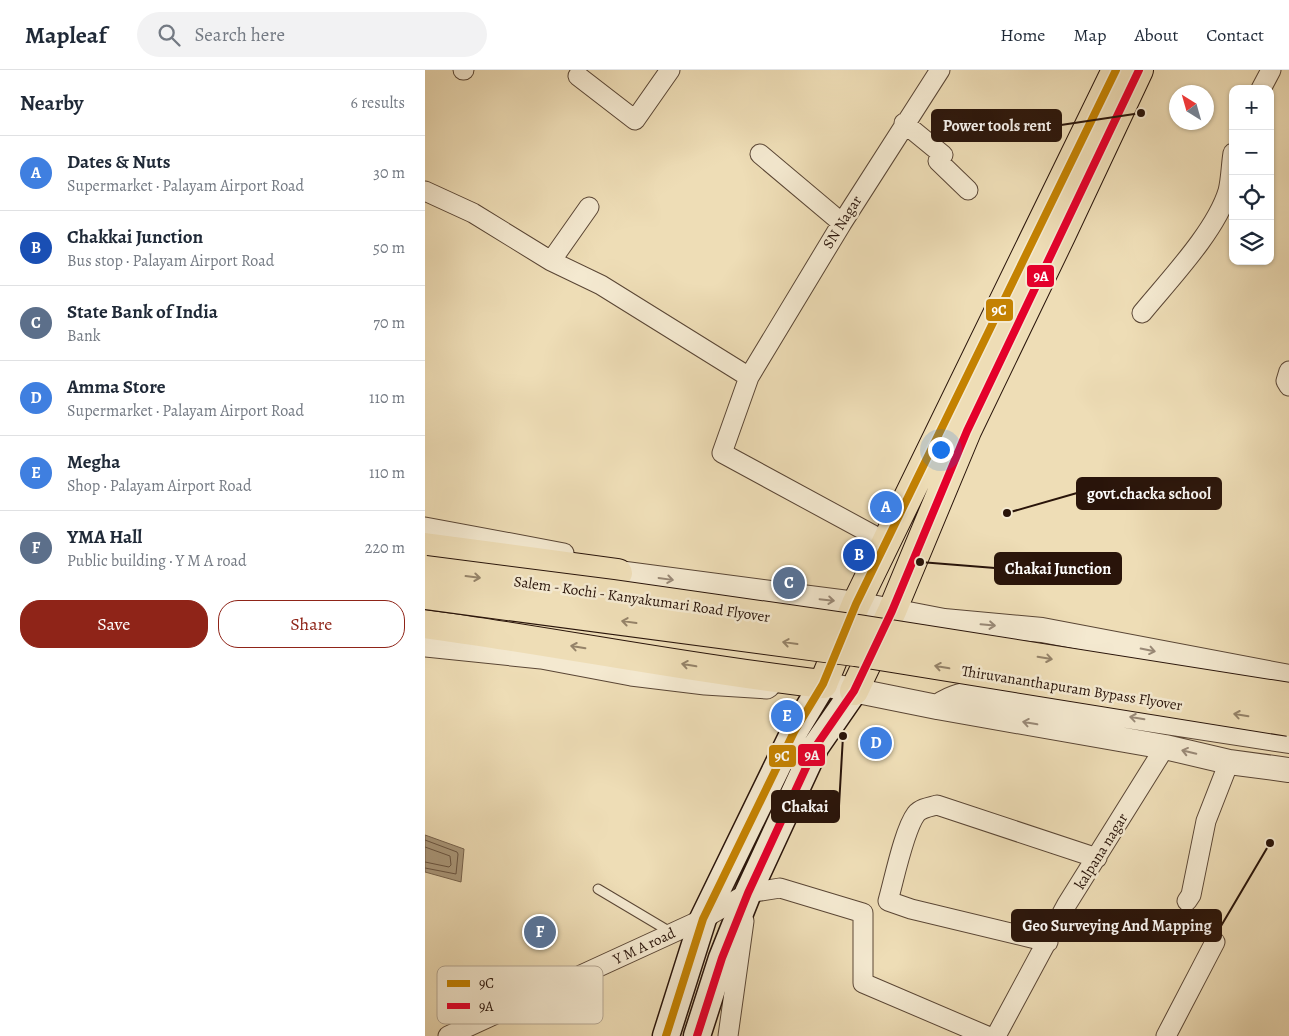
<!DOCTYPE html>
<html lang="en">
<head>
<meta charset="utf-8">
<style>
  body { margin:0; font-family:Alegreya,serif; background:#f2f2f3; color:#1f2937 }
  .controls { position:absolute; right:15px; top:15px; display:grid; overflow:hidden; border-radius:10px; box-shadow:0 1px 4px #0004 }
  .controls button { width:45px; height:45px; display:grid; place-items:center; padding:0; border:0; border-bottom:1px solid #e0e1e3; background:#fff; color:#1f2937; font:25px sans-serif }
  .compass { position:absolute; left:744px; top:15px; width:45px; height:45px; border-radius:50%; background:#fff; box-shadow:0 1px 4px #0004; rotate:323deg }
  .you { position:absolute; left:515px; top:379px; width:18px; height:18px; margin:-12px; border:4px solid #fff; border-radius:50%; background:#1a73e8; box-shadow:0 0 0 8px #1a73e833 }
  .badge { display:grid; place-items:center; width:32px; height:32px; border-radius:50%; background:#8f2418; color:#fff; font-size:16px; font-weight:700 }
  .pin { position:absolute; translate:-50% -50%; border:2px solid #fff; box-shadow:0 1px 5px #0006 }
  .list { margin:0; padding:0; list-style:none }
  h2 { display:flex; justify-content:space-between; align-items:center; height:65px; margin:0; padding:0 20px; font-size:21px }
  h2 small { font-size:16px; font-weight:400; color:#747a83 }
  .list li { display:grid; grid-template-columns:32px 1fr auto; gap:15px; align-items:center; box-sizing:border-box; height:75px; padding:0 20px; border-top:1px solid #e0e1e3 }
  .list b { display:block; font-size:19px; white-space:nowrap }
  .list p { margin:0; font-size:16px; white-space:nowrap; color:#747a83 }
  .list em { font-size:16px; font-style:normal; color:#747a83 }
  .actions { display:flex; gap:10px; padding:15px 20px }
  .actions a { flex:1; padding:11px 0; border:1px solid #8f2418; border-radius:20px; text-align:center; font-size:18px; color:#8f2418 }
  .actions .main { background:#8f2418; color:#fff }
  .icon { flex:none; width:28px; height:28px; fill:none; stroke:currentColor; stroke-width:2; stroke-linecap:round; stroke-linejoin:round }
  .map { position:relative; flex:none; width:864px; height:966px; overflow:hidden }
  header { display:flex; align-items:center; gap:30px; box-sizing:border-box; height:70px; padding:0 25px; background:#fff; border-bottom:1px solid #e0e1e3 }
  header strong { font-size:24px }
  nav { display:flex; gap:28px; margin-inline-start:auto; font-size:18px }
  .search { width:350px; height:45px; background:#f2f2f3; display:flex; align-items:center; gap:12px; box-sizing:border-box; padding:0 18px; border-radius:28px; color:#747a83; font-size:19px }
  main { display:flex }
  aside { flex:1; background:#fff }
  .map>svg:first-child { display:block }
</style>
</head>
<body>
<header>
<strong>Mapleaf</strong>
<div class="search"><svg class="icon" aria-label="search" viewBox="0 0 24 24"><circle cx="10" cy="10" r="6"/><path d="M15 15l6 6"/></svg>Search here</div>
<nav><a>Home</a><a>Map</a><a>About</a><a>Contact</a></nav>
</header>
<main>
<aside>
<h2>Nearby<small>6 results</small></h2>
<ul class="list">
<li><span class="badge" style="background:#3f7fe0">A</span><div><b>Dates &amp; Nuts</b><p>Supermarket · Palayam Airport Road</p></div><em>30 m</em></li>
<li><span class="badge" style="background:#1a4fb4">B</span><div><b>Chakkai Junction</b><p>Bus stop · Palayam Airport Road</p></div><em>50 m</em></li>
<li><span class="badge" style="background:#5c6f8a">C</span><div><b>State Bank of India</b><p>Bank</p></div><em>70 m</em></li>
<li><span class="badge" style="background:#3f7fe0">D</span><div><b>Amma Store</b><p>Supermarket · Palayam Airport Road</p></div><em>110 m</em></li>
<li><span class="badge" style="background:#3f7fe0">E</span><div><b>Megha</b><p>Shop · Palayam Airport Road</p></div><em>110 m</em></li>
<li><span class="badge" style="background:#5c6f8a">F</span><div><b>YMA Hall</b><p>Public building · Y M A road</p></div><em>220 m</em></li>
</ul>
<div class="actions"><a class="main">Save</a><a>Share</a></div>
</aside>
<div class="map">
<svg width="864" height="966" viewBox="0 0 864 966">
  <rect width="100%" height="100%" fill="#eeddb6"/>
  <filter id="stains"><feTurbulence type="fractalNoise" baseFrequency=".004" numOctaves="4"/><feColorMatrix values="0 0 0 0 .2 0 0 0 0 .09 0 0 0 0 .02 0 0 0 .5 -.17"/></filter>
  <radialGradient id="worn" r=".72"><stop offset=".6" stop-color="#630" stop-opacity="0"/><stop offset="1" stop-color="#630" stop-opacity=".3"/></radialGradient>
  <path fill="#ab997c" stroke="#77644e" d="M0,765L39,779L36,812L0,802Z"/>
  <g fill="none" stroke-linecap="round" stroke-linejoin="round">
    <path stroke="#6a5643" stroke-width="1" d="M0,770L32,782L33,784L31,804L0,798
      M0,777L25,786L26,795L24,797L0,792"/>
    <defs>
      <path id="service" d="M173,819L247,863"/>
      <path id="minor" d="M38,0H39
        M153,6L210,50L245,0
        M836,19L846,0
        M479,53L518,85L513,91L543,120
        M335,84L417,153
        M0,121L48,143L126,191L176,215L324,307
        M126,191L164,137
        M717,243C744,210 791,161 803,121C806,109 806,95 808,83
        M864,301L861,311L864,316
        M0,457L139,483
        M461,472L297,383L324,307L417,153L515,0
        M0,577L116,589L206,606L280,615L342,619L345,617
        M762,831L766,825L781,751L804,692
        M623,872L486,839L463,831C469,810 479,760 491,744C496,738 505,737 512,735L672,788
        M23,966L278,849L323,823L355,818L438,843V913L562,966
        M303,966L319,851
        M571,966L642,834L740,677
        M741,966L790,872"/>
      <path id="tertiary" d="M193,503L431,534L519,551L617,560L864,607
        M398,614L512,637L740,677L804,692L864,700
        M512,637C529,626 538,624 559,624L864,671"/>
      <path id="secondary" d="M241,966L278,849L369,662L398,614
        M272,966L297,888L323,823L391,676L429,621"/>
      <path id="primary" d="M398,614L431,534L691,0
        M429,621L467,541L542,361L636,166L714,0"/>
      <path id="trunk" d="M0,477L193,503
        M0,554C133,572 265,599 398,614"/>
    </defs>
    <use href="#service" stroke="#5a4635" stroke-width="11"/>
    <use href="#minor" stroke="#5a4635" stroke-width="21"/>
    <use href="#tertiary" stroke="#5a4635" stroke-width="26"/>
    <use href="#secondary" stroke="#29140a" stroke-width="29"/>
    <use href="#primary" stroke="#29140a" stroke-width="30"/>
    <use href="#trunk" stroke="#29140a" stroke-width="30"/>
    <use href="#service" stroke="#f4e9d0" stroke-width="9"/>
    <use href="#minor" stroke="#f4e9d0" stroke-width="19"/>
    <use href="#tertiary" stroke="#f4e9d0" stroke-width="24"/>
    <use href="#secondary" stroke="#f4e9d0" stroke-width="26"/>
    <use href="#primary" stroke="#eeddb6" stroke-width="28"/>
    <use href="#trunk" stroke="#eeddb6" stroke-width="28"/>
    <defs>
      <path id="trunk-bridge" d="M0,500L187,524L434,559L864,627
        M0,525L430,582L864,652"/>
    </defs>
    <use href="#trunk-bridge" stroke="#29140a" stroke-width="30" stroke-linecap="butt"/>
    <use href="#trunk-bridge" stroke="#eeddb6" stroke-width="28"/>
    <defs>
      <path id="bus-1" d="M241,966L278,849L369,662L398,614L431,534L691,0"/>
      <path id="bus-2" d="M272,966L297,888L323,823L391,676L429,621L467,541L542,361L714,0"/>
    </defs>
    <use href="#bus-1" stroke="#f4e9d0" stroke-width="11"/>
    <use href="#bus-2" stroke="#f4e9d0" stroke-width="11"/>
    <use href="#bus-1" stroke="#c48202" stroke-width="8"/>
    <use href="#bus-2" stroke="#e4002b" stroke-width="8"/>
  </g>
  <defs><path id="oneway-shaft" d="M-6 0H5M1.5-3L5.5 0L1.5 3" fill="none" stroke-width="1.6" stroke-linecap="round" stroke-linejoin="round" transform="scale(1.25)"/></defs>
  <g stroke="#958369">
    <use href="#oneway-shaft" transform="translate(48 507) rotate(7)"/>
    <use href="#oneway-shaft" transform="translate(204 552) rotate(-172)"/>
    <use href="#oneway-shaft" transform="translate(365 573) rotate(-172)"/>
    <use href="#oneway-shaft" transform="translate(153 577) rotate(-171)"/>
    <use href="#oneway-shaft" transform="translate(620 588) rotate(9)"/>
    <use href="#oneway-shaft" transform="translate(264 595) rotate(-170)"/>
    <use href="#oneway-shaft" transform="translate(517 597) rotate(-170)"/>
    <use href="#oneway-shaft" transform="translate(816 645) rotate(-171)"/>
  </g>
  <g stroke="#998977">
    <use href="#oneway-shaft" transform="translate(241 509) rotate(8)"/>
    <use href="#oneway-shaft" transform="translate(402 530) rotate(6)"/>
    <use href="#oneway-shaft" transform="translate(563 555) rotate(5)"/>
    <use href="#oneway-shaft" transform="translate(723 580) rotate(11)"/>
    <use href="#oneway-shaft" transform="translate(712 648) rotate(-171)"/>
    <use href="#oneway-shaft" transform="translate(605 653) rotate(-170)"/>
    <use href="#oneway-shaft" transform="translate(764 682) rotate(-167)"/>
  </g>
  <g text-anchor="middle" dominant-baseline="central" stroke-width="5" stroke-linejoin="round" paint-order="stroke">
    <g font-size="15" fill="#29140a" stroke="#f4e9d0">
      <text transform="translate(417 152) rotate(-58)">SN Nagar</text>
      <text transform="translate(217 529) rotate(8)">Salem - Kochi - Kanyakumari Road Flyover</text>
      <text transform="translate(647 618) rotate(9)">Thiruvananthapuram Bypass Flyover</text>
      <text transform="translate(676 781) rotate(-58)">kalpana nagar</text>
      <text transform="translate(219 876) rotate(-25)">Y M A road</text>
    </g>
  </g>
  <rect x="12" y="896" width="166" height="58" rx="8" fill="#f4e9d0" stroke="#b7a995" stroke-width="1"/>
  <rect x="22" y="910" width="23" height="7" fill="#c48202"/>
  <rect x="22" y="933" width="23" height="6" fill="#e4002b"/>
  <g font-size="14" fill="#29140a">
    <text x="54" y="918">9C</text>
    <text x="54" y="941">9A</text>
  </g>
  <path fill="none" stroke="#29140a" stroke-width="2" d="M716 43L636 55M582 443L652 423M495 492L570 498M418 666L414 736M845 773L796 856"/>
  <g fill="#29140a" stroke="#f4e9d0" stroke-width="2">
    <circle cx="716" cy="43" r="5"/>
    <circle cx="582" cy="443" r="5"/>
    <circle cx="495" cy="492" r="5"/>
    <circle cx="418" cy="666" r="5"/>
    <circle cx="845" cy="773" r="5"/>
  </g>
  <g fill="#29140a" stroke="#29140a" stroke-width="2">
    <rect x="507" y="40" width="129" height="31" rx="5"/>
    <rect x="652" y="408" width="144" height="31" rx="5"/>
    <rect x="570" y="483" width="126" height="31" rx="5"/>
    <rect x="347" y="721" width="67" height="31" rx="5"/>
    <rect x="587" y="840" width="209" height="31" rx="5"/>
  </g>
  <g font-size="16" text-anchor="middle" font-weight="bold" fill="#fff">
    <text x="572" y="61">Power tools rent</text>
    <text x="724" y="429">govt.chacka school</text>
    <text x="633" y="504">Chakai Junction</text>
    <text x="380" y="742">Chakai</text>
    <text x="692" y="861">Geo Surveying And Mapping</text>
  </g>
  <g stroke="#f4e9d0" stroke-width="2">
    <rect x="601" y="194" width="29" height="24" rx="5" fill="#e4002b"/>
    <rect x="560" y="228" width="29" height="24" rx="5" fill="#c48202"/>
    <rect x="372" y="673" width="29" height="24" rx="5" fill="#e4002b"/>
    <rect x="343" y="674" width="29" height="24" rx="5" fill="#c48202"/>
  </g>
  <g font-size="14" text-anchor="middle" font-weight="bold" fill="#fff">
    <text x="616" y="211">9A</text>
    <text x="574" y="245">9C</text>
    <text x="387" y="690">9A</text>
    <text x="357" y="691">9C</text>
  </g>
  <rect width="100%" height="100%" filter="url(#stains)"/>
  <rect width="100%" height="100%" fill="url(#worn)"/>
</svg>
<div class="controls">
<button>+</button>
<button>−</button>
<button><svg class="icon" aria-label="locate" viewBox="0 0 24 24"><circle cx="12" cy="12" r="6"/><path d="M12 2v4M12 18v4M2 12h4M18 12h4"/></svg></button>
<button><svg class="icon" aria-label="layers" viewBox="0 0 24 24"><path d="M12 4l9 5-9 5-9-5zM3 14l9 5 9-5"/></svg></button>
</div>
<svg class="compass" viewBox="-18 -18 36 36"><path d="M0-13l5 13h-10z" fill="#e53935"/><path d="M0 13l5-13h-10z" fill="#747a83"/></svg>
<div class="you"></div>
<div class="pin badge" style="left:461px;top:437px;background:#3f7fe0">A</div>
<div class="pin badge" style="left:434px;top:485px;background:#1a4fb4">B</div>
<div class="pin badge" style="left:364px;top:513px;background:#5c6f8a">C</div>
<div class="pin badge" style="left:451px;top:673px;background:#3f7fe0">D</div>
<div class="pin badge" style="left:362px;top:646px;background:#3f7fe0">E</div>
<div class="pin badge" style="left:115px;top:862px;background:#5c6f8a">F</div>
</div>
</main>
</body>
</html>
